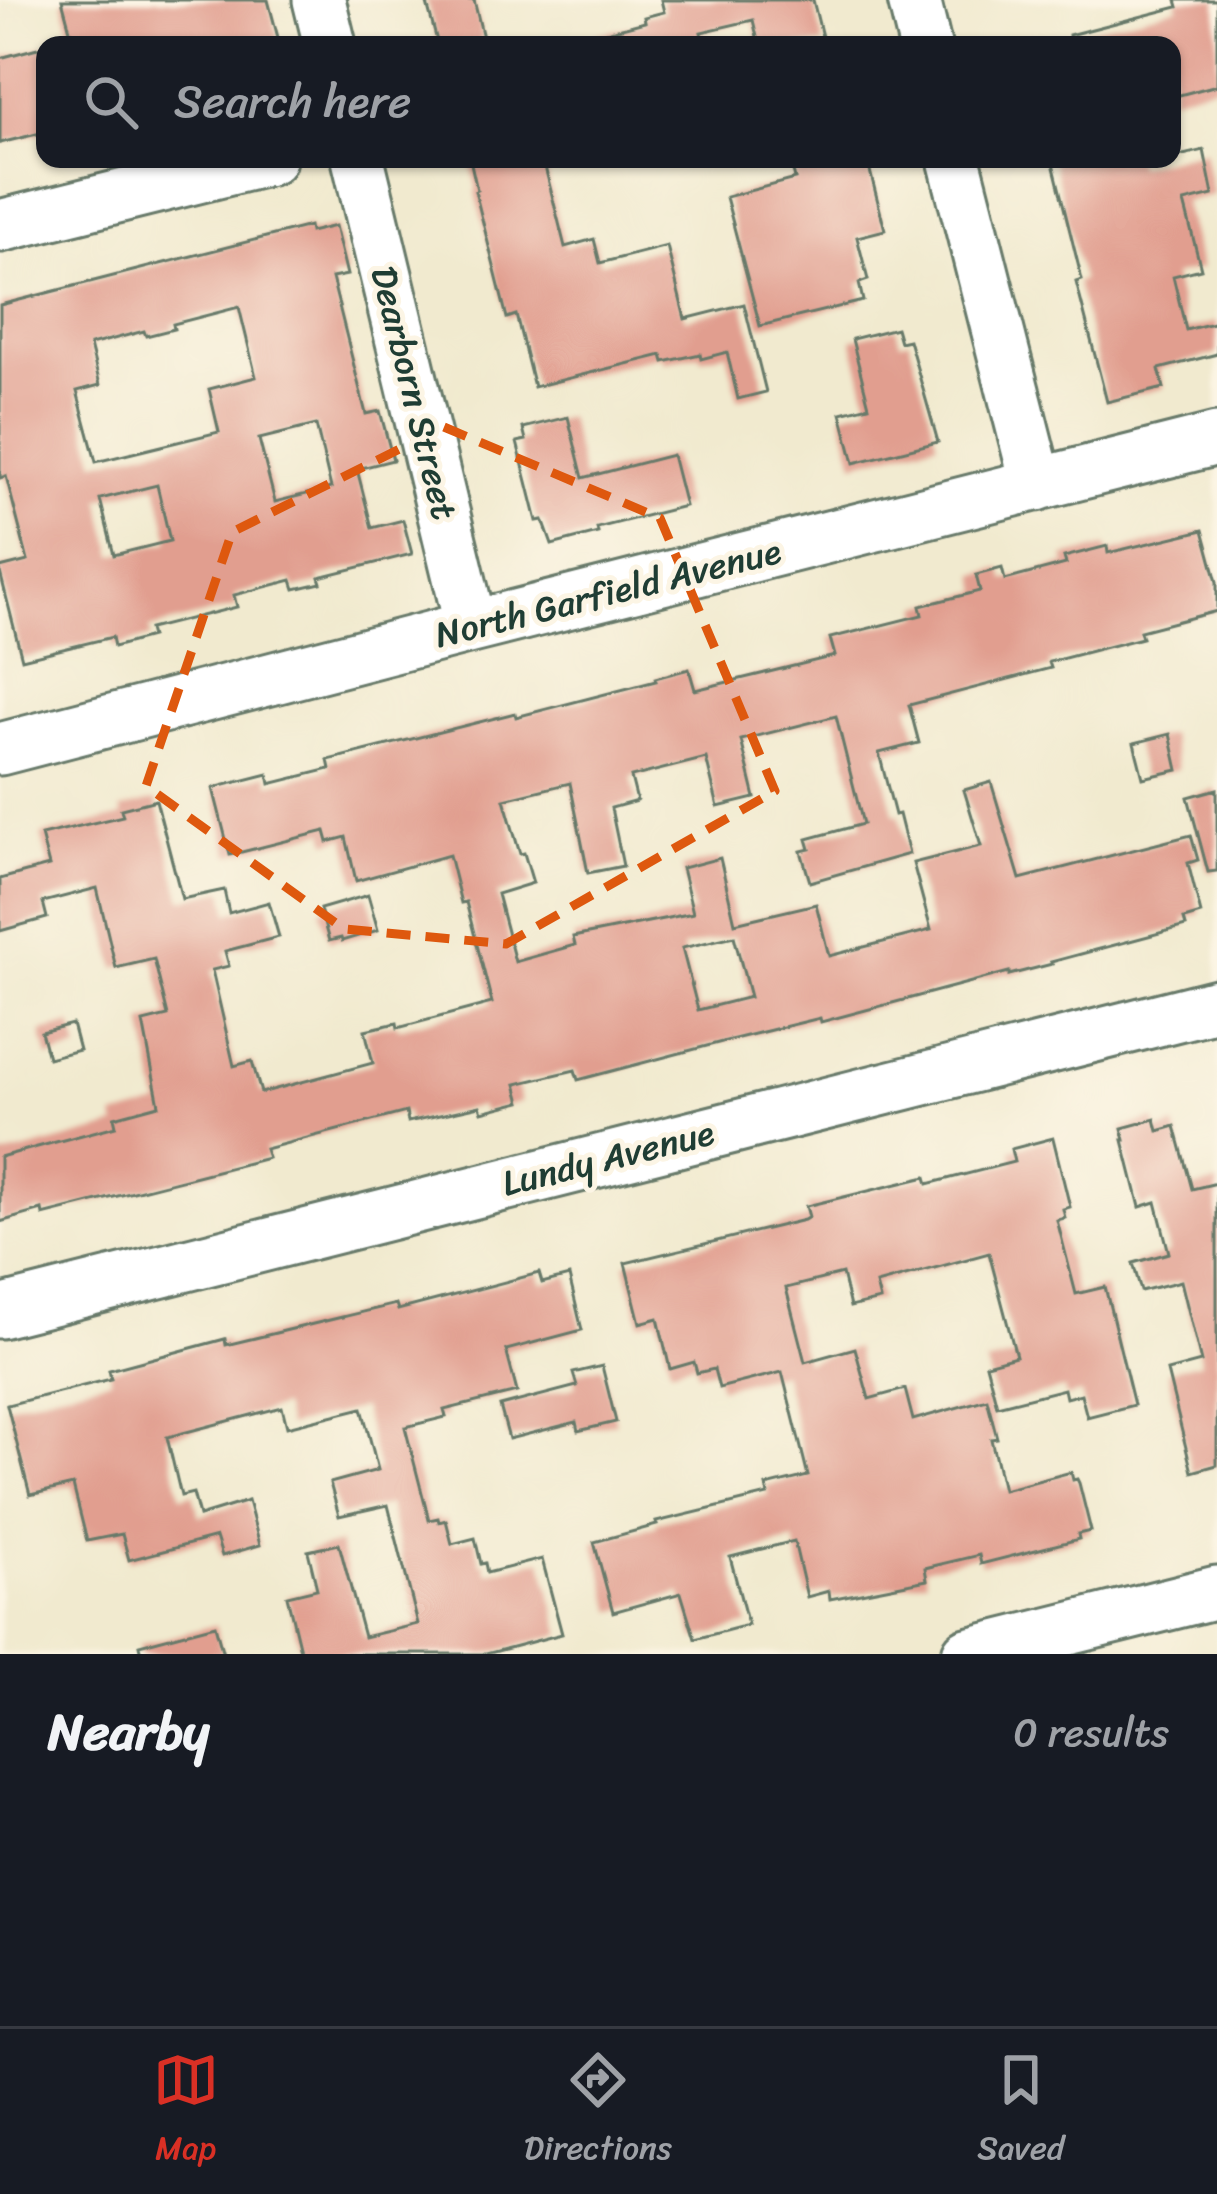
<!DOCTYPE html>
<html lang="en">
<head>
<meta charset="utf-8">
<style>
  body { margin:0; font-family:Sriracha,sans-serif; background:#20242c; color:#f1f3f6 }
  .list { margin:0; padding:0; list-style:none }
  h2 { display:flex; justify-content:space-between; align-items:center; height:156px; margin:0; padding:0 48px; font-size:51px }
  h2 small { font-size:39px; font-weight:400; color:#9ea1a6 }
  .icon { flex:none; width:66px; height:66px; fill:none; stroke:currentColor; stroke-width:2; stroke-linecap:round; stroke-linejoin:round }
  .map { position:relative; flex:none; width:1217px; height:1654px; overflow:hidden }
  .search { position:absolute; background:#171b24; box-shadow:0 3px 9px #0004; left:36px; right:36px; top:36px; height:132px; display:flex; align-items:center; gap:30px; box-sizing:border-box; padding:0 42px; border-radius:24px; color:#9ea1a6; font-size:45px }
  .sheet { height:372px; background:#171b24 }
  nav { display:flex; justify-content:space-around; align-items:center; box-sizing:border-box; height:168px; border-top:3px solid #363941; background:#171b24; font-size:33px; color:#9ea1a6 }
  nav a { display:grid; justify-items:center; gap:6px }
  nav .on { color:#d93025 }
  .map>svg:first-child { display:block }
</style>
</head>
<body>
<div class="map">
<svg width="1217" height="1654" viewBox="0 0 1217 1654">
  <rect width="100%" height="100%" fill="#fcf5e5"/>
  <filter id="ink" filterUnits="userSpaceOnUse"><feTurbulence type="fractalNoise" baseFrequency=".00833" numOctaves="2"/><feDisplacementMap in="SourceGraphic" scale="24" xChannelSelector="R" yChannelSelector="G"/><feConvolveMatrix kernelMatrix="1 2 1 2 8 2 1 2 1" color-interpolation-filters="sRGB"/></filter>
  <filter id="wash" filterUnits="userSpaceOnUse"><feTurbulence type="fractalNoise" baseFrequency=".004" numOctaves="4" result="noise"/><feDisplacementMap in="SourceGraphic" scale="48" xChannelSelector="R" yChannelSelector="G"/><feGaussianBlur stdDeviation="2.7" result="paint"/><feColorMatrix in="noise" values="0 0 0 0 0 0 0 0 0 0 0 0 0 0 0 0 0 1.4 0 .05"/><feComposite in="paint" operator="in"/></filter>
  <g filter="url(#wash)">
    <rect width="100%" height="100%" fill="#f1eacf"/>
    <g id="blocks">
      <path fill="#e19e8f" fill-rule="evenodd" d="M62,0H268L280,45H74Z
        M426,0H474L483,38L479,39L481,45H438Z
        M661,0H813L824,45H759L753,20L701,32L704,45H596L595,35L645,22L644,17L664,12Z
        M1176,0H1217V85L1172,97V45H1070L1069,35L1178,7Z
        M45,46V132L0,143V58Z
        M1204,150L1213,195L1184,202L1201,269L1173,276L1186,330L1217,322V354L1159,369L1164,388L1107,402L1076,282L1082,280L1052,159H1135L1137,166Z
        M470,159H543L565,247L594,239L600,263L667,246L685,319L744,304L766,392L738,399L727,352L701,359L700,354L664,362L662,355L534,387L516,315L507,318L475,191L477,190Z
        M790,159H867L885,230L857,237L868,280L859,283L863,301L760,326L726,197L795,179Z
        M309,226L310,232L335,226L347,275L332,278L366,414L380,411L393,460L357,469L372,528L403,520L412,554L319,577L321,583L295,589L292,580L234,595L237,607L149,629L151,637L114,647L112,637L22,659L0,572V568L28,561L6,476L0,478V305ZM239,307L256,377L209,389L219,432L96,462L77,391L100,385L90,345L144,331L146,336L174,329L173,324ZM316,425L331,488L275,502L259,439ZM157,485L170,541L114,555L100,499Z
        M896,328L900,342L909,340L938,442L854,463L841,413L869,406L852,339Z
        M568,417L583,478L672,455L685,506L597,528L598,533L552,545L543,520L537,521L517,442L526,440L523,428Z
        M1203,530L1217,582V611L1140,631L1142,638L1049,662L1051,668L909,705L919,743L879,753L895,815L899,814L909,854L810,882L801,851L810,849L807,839L863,824L836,716L741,740L755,798L718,807L706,758L631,777L637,801L611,808L623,866L588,873L570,783L504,799L520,854L524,853L533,883L497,894L515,962L575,945L573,937L693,913L682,868L720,858L735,923L816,904L829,956L931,930L913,863L981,846L964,790L991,782L1020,879L1191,835L1198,860L1188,863L1201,914L1184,919L1186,926L1051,962L1052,964L1009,975V972L821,1022L820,1018L722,1042L578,1080L575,1070L516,1084L521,1102L482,1112L480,1106L408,1122L406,1112L265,1149L268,1158L43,1215L42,1210L0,1222V1157L116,1126L114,1117L159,1105L143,1022L168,1016L154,959L116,968L97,888L43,902L47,918L0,931V879L49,866L41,835L123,816L121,809L156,800L182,899L224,890L229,913L269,902L279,937L225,951L229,966L212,970L234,1066L252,1061L261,1093L373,1063L365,1030L397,1023L398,1028L492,1003L466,902L461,903L449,855L356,881L346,837L328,842L325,831L230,855L213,788L268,774L270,784L330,769L328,760L515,713L516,717L656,681L655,678L689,669L695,690L835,656L830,638L922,615L920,606L980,591L976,575L1002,568L1005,580L1066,564L1064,557L1107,546L1108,553ZM734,936L750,997L698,1010L682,948Z
        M1170,734L1178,770L1143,778L1134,743Z
        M1217,789V871L1208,872L1188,797Z
        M368,895L378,930L342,941L341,938L329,941L320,909Z
        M72,1024L79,1050L48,1058L41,1032Z
        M1155,1119L1158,1131L1175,1126L1192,1189L1217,1183V1465L1192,1472L1167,1371L1201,1362L1181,1281L1141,1291L1133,1263L1169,1253L1156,1202L1140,1207L1123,1140H1125L1122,1128Z
        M1053,1138L1070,1207L1063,1209L1065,1218L1057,1220L1076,1294L1105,1287L1134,1405L1087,1417L1081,1394L1066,1398L1064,1389L997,1406L986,1364L1016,1356L989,1253L876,1284L880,1300L850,1307L842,1274L786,1288L805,1362L855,1348L869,1399L905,1389L913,1420L987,1399L997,1438L991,1439L1003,1490L1071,1472L1073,1480L1077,1479L1079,1483L1091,1531L1078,1534L1079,1539L981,1564L979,1555L925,1568L927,1580L830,1599L829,1591L807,1597L794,1541L730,1557L748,1625L695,1639L681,1593L613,1612L594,1542L657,1525L656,1522L768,1495L766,1486L808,1476L782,1372L719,1388L714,1369L697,1373L694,1362L670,1369L658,1318L640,1323L625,1263L804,1220L809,1217L806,1206L926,1177L928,1184L1014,1162L1011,1149Z
        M539,1273L542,1283L569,1276L582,1330L506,1350L517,1392L444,1410L446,1417L405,1427L429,1520L438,1518L439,1522L446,1520L452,1544L475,1538L481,1564L485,1563L487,1573L542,1559L562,1634L486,1654H301L287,1596L317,1589L308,1551L339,1544L364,1637L418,1624L388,1505L339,1516L330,1483L378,1470L362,1408L287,1427L282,1407L167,1437L181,1496L193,1493L199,1516L248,1501L260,1545L222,1556L216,1537L129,1560L122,1534L87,1541L73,1485L30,1495L7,1405L111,1379L109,1370L225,1339L226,1345L396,1304L398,1310Z
        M602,1366L616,1422L578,1431L576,1422L509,1439L500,1406L577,1386L573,1373Z
        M215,1625L223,1654H141L139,1645Z"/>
    </g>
  </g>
  <g filter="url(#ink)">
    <use href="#blocks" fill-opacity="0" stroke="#687a6a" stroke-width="3"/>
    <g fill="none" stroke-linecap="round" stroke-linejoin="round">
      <defs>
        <path id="minor" d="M319,0L330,45
          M914,0L925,45
          M358,159L471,627
          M954,159L1037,485
          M0,226L270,159
          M0,749L471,627L1217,439
          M0,1312L1217,1005
          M968,1654L1217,1592"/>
      </defs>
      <use href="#minor" stroke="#687a6a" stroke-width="57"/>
      <use href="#minor" stroke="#fff" stroke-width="51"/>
    </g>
  </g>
  <path fill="none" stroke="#de580e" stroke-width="9" stroke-dasharray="24 15" stroke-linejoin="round" d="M444,427L660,518L775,791L506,944L344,929L146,786L232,532Z"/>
  <g text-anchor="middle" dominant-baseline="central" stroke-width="10" stroke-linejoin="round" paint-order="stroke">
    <g font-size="36" fill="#1f3d34" stroke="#fcf5e5">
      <text transform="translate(414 393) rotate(76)">Dearborn Street</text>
      <text transform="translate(608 593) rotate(-14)">North Garfield Avenue</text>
      <text transform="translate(608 1158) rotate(-14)">Lundy Avenue</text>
    </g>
  </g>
</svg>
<div class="search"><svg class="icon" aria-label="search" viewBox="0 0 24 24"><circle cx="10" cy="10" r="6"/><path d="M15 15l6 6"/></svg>Search here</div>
</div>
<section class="sheet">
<h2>Nearby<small>0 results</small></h2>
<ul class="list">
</ul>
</section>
<nav>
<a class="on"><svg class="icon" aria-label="map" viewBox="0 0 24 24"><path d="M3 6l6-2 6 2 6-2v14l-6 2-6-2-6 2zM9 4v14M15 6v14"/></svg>Map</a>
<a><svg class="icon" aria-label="directions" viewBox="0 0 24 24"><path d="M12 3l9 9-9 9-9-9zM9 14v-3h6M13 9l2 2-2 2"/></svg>Directions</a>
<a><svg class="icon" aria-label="saved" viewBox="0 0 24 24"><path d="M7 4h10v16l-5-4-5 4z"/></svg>Saved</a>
</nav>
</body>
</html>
